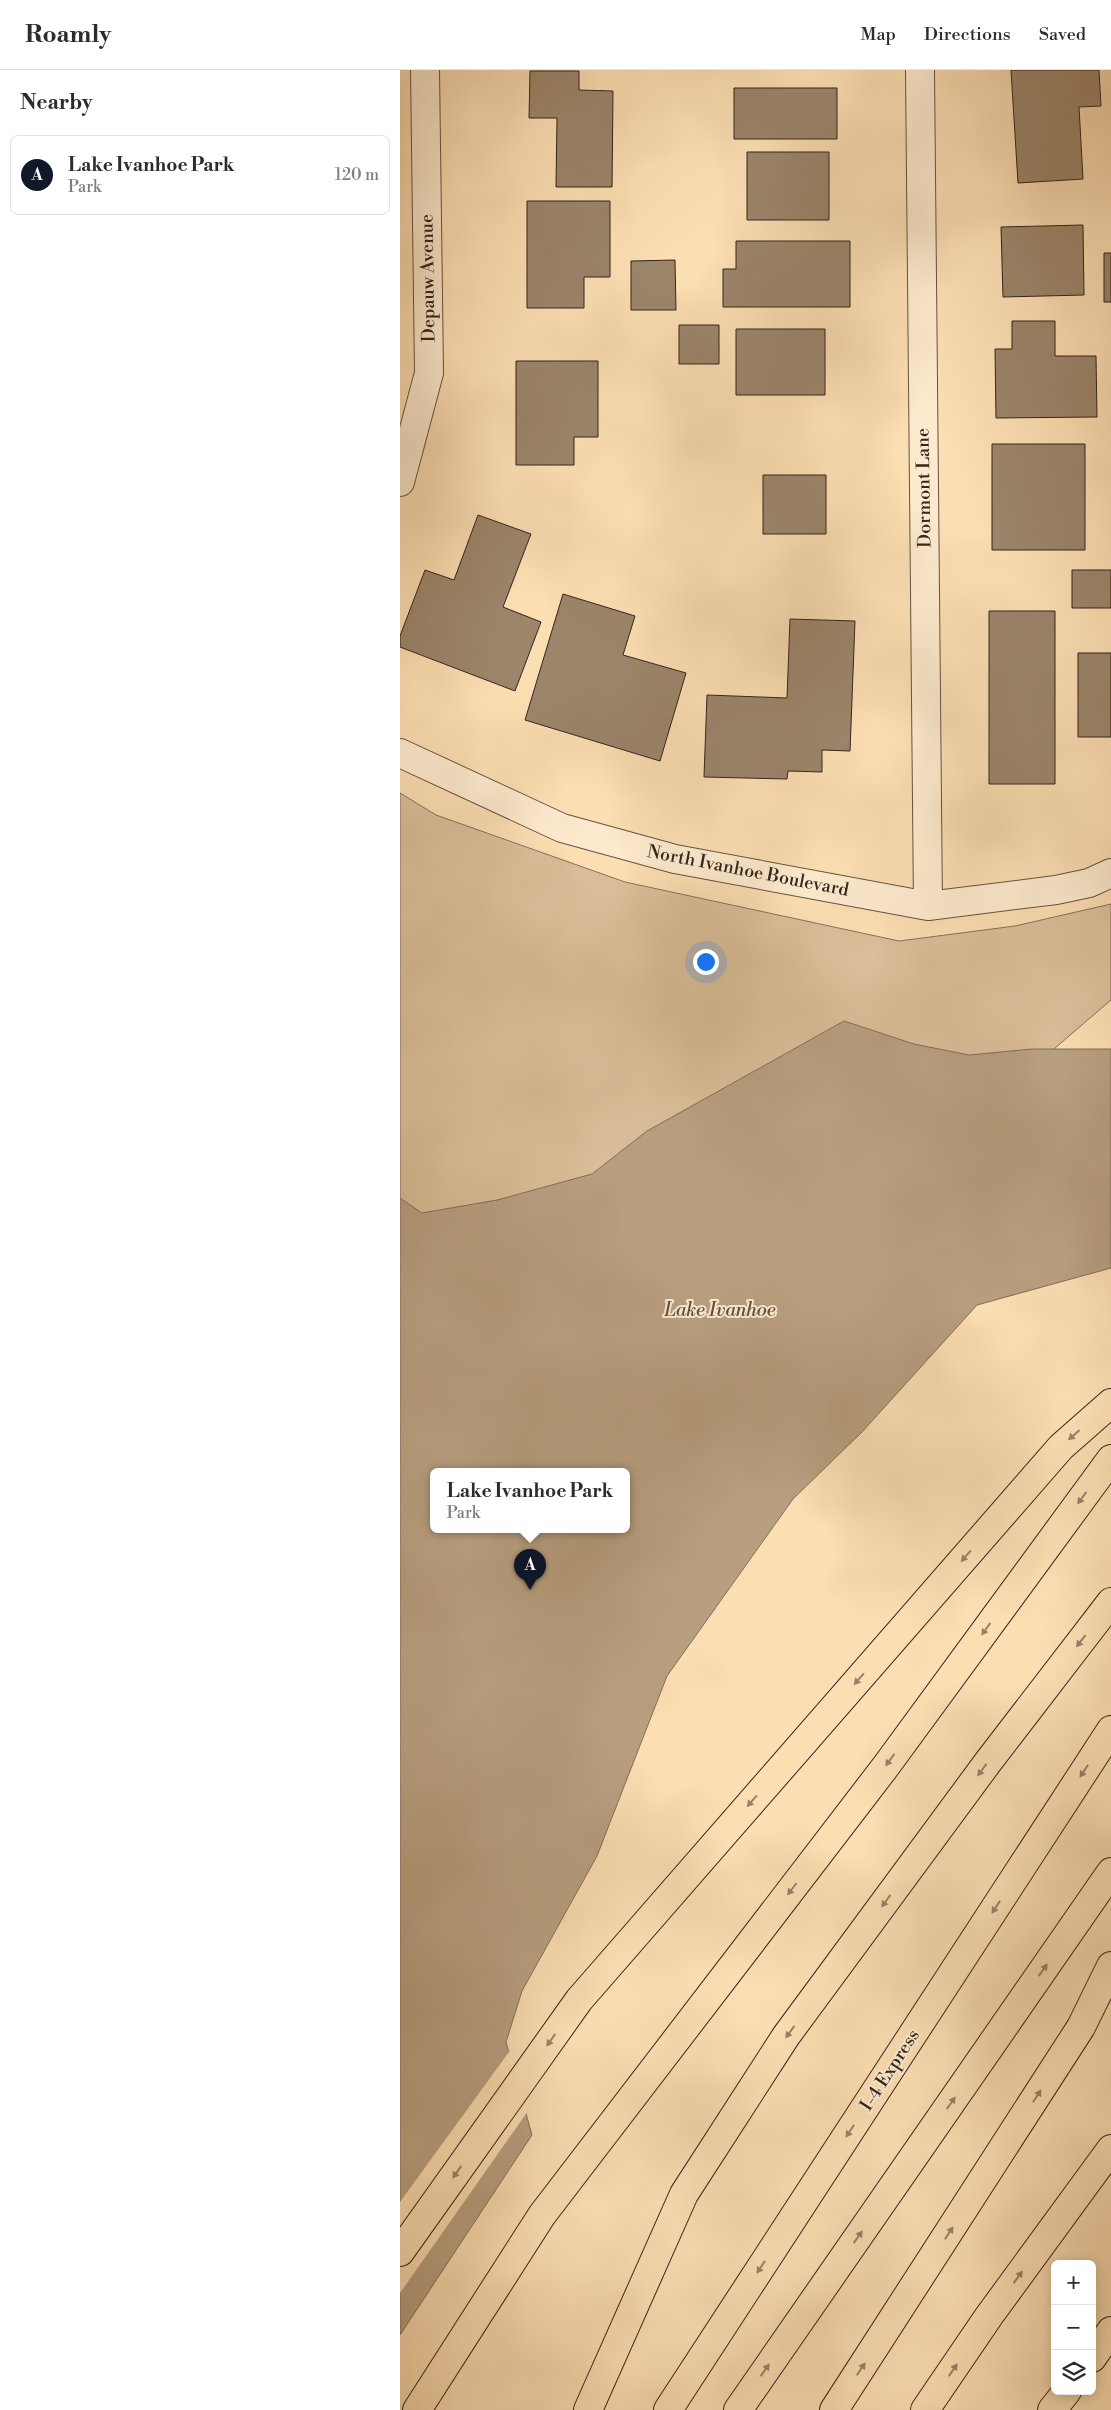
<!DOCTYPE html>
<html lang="en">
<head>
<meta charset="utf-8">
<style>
  body { margin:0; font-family:"Libre Bodoni",serif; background:#f7f7f7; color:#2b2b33 }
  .controls { position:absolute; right:15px; bottom:15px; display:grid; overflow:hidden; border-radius:8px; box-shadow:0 2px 12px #0003 }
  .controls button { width:45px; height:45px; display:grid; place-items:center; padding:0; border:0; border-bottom:1px solid #e1e1e2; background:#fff; color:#2b2b33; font:25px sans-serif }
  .you { position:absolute; left:305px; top:891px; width:18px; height:18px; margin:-12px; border:4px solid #fff; border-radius:50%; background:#1a73e8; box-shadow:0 0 0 8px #1a73e833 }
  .badge { display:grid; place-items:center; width:32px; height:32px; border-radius:50%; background:#111827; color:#fff; font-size:16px; font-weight:700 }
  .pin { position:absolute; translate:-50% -41px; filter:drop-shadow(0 1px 2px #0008) }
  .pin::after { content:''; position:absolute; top:26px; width:18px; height:15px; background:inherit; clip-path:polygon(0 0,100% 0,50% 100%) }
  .popup { position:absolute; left:30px; top:1398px; width:200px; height:65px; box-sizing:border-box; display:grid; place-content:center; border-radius:8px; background:#fff; filter:drop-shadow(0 1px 4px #0005); font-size:16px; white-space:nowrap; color:#7c7c81 }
  .popup b { font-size:19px; color:#2b2b33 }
  .popup::after { content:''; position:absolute; left:50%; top:100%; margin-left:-10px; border:10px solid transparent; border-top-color:#fff }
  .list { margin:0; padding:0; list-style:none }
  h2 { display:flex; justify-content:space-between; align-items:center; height:65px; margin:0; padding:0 20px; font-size:21px }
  h2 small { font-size:16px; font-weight:400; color:#7c7c81 }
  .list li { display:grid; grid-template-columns:32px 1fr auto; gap:15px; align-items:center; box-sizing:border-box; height:80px; margin:0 10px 10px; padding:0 10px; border:1px solid #e1e1e2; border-radius:8px }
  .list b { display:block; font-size:19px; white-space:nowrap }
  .list p { margin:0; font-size:16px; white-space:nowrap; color:#7c7c81 }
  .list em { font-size:16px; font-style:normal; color:#7c7c81 }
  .icon { flex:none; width:28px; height:28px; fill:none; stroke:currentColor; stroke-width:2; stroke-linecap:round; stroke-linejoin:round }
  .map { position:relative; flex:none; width:711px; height:2340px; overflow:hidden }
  header { display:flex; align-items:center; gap:30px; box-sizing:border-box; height:70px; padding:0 25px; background:#fff; border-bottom:1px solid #e1e1e2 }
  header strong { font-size:24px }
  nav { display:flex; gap:28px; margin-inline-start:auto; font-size:18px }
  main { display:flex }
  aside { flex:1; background:#fff }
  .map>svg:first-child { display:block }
</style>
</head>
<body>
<header>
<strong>Roamly</strong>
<nav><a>Map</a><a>Directions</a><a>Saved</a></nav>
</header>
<main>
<aside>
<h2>Nearby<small></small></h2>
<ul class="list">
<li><span class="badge">A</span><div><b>Lake Ivanhoe Park</b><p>Park</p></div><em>120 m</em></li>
</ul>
</aside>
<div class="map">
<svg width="711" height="2340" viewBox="0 0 711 2340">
  <rect width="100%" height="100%" fill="#fcdeb3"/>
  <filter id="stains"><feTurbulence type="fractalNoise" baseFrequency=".004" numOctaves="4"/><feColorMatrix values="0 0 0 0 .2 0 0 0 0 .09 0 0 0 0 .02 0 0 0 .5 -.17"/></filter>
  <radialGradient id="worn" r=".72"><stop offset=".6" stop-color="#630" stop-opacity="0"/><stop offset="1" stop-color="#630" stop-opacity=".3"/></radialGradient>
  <path fill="#dabe99" stroke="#86715a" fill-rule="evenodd" d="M0,723L36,745L225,812L499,871L615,856L711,834V930L519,1095L0,1944ZM34,1401H226V1459H34Z"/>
  <path fill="#b89f80" stroke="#836e58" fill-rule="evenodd" d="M444,951L514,974L569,985L632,979H711V1198L577,1235L462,1362L393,1429L267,1606L197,1786L122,1921L106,1972L132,2065L0,2265V1128L22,1143L97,1130L192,1104L247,1061ZM34,1401H226V1459H34Z"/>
  <path fill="#fcdeb3" d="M111,1979L128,2041L0,2223V2132Z"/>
  <path fill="#9c856b" stroke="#33241c" d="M611,0H699L701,36L679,37L683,109L618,113Z
    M130,1H179V20L213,21L212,117H156L157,48H129Z
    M334,18H437V69H334Z
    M347,82H429V150H347Z
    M127,131H210V207H184V238H127Z
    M683,155L684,225L603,227L601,157Z
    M336,171H450V237H323V199H336Z
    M704,183H711V232H704Z
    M275,190L276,240H231V191Z
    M612,251H655V286H696L697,347L596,348L595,279H612Z
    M279,255H319V294H279Z
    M336,259H425V325H336Z
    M116,291H198V367H174V395H116Z
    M592,374H685V480H592Z
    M363,405H426V464H363Z
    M78,445L131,464L103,537L141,552L115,621L0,577V566L25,500L54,510Z
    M672,500H711V538H672Z
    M163,524L235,546L223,585L286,603L260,691L125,650Z
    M589,541H655V714H589Z
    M390,549L455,551L450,681L422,680V702L388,701L387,709L304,707L307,625L387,628Z
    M678,583H711V667H678Z"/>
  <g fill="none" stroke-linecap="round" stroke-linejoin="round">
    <defs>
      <path id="street" d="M520,0L528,836
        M0,412L29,303L25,0
        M0,683L162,758L275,789L528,836L656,820L689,813L711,803"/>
      <path id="highway" d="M0,2182L179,1930L661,1377L711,1333
        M692,2288L711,2261
        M17,2340L142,2145L486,1696L711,1389
        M188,2340L284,2124L386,1966L588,1692L711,1532
        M268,2340L711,1660
        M338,2340L711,1802
        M434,2340L681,1957L711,1896
        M525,2340L589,2246L711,2079
        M652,2340L667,2321"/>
    </defs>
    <use href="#street" stroke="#655242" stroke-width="30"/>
    <use href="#highway" stroke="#33241c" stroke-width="30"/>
    <use href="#street" stroke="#fdeace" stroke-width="28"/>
    <use href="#highway" stroke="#fcdeb3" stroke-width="28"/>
  </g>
  <defs><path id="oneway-solid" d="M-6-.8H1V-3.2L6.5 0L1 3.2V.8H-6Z" transform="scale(1.25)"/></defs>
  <g fill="#988168">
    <use href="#oneway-solid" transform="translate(674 1365) rotate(139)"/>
    <use href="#oneway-solid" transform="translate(682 1428) rotate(126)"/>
    <use href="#oneway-solid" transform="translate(566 1486) rotate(131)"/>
    <use href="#oneway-solid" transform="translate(586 1559) rotate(126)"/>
    <use href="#oneway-solid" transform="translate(681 1571) rotate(128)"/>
    <use href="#oneway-solid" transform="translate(459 1609) rotate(131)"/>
    <use href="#oneway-solid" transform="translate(490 1690) rotate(126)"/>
    <use href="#oneway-solid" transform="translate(582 1700) rotate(126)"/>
    <use href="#oneway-solid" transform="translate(684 1701) rotate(123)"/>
    <use href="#oneway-solid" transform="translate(352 1731) rotate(131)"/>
    <use href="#oneway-solid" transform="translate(392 1819) rotate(127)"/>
    <use href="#oneway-solid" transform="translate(486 1831) rotate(126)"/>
    <use href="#oneway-solid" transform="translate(596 1837) rotate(123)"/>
    <use href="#oneway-solid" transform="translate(643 1900) rotate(-55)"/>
    <use href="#oneway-solid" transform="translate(390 1962) rotate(126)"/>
    <use href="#oneway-solid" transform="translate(151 1970) rotate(125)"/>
    <use href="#oneway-solid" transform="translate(637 2026) rotate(-57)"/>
    <use href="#oneway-solid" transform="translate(551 2033) rotate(-55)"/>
    <use href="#oneway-solid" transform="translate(450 2061) rotate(123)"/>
    <use href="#oneway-solid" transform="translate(57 2102) rotate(125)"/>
    <use href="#oneway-solid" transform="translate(549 2163) rotate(-57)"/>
    <use href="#oneway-solid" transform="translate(458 2167) rotate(-55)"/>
    <use href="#oneway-solid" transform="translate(361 2197) rotate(123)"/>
    <use href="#oneway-solid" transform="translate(618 2207) rotate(-54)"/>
    <use href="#oneway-solid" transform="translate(461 2299) rotate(-56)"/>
    <use href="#oneway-solid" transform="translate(365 2300) rotate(-55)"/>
    <use href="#oneway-solid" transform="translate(553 2300) rotate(-56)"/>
  </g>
  <g text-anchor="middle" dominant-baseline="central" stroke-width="4" stroke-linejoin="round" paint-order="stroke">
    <g font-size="18" fill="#33241c" stroke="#fdeace">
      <text transform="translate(28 208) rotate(-91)">Depauw Avenue</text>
      <text transform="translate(524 418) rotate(-91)">Dormont Lane</text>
      <text transform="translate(348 801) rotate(11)">North Ivanhoe Boulevard</text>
      <text transform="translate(490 2000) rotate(-57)">I-4 Express</text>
    </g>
    <g font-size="19" font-style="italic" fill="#624f3f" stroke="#fdeace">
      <text x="320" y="1240">Lake Ivanhoe</text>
    </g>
  </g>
  <rect width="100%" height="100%" filter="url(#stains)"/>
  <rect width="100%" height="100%" fill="url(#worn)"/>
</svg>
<div class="controls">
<button>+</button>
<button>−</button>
<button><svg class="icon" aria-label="layers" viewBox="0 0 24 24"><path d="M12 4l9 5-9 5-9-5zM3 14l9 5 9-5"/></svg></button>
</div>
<div class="you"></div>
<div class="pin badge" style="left:130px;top:1520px">A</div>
<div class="popup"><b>Lake Ivanhoe Park</b>Park</div>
</div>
</main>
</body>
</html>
